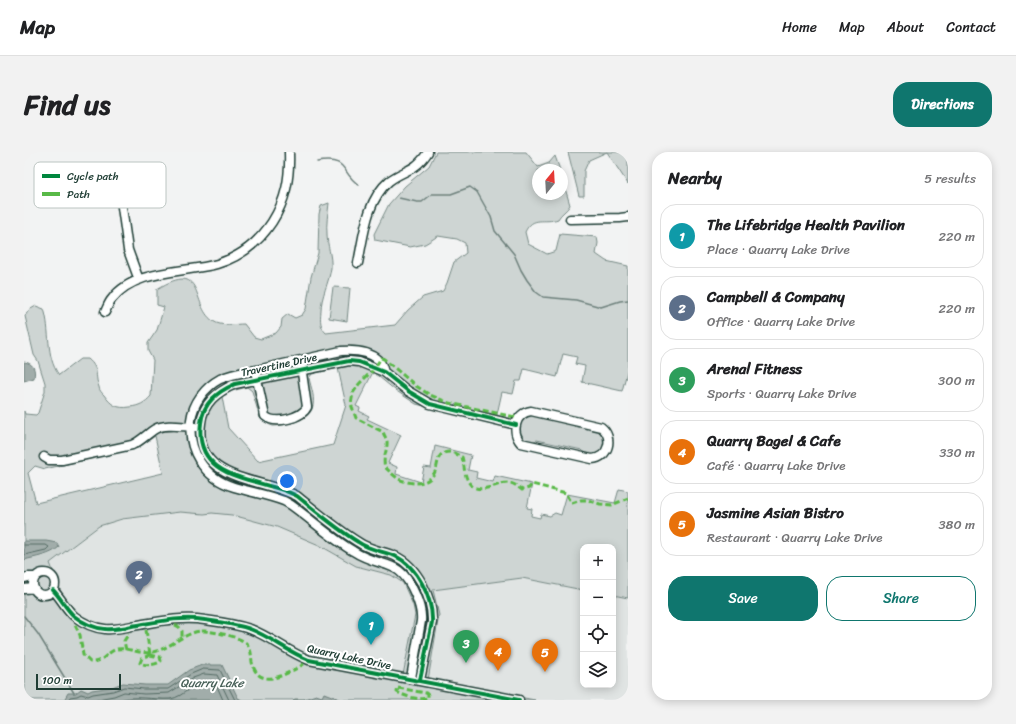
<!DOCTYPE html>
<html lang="en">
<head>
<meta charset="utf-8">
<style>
  body { margin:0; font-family:Sriracha,sans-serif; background:#f2f2f2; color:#202124 }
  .controls { position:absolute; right:12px; bottom:12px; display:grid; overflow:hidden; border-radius:8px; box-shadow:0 2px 10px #0003 }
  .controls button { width:36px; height:36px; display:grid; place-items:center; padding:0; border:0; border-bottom:1px solid #e0e0e0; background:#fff; color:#202124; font:20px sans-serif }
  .compass { position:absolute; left:508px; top:12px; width:36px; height:36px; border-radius:50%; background:#fff; box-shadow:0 2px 10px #0003; rotate:18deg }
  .scale { position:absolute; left:12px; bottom:10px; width:85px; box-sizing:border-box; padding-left:4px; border:2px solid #1f3d34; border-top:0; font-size:11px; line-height:14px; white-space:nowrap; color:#1f3d34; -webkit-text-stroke:3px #fff; paint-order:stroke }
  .you { position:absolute; left:263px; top:329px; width:14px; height:14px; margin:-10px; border:3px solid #fff; border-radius:50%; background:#1a73e8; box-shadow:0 0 0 6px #1a73e833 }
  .badge { display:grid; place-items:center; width:26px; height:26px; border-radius:50%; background:#0f766e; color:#fff; font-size:13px; font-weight:700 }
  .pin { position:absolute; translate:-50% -33px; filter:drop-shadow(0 1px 2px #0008) }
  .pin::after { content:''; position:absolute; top:21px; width:14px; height:12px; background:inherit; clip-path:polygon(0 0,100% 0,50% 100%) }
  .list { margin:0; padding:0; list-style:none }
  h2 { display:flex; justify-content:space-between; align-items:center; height:52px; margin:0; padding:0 16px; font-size:17px }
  h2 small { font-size:13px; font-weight:400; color:#757577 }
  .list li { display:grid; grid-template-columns:26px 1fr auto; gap:12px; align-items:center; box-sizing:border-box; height:64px; margin:0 8px 8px; padding:0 8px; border:1px solid #e0e0e0; border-radius:16px }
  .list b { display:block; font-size:15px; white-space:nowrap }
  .list p { margin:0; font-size:13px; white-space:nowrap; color:#757577 }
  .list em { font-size:13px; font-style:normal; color:#757577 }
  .actions { display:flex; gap:8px; padding:12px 16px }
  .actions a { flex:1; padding:9px 0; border:1px solid #0f766e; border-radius:16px; text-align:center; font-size:14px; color:#0f766e }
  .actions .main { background:#0f766e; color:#fff }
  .icon { flex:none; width:22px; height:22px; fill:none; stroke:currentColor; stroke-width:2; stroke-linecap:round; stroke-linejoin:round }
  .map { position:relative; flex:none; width:604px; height:548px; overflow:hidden; border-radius:16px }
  header { display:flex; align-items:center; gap:24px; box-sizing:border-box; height:56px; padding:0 20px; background:#fff; border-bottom:1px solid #e0e0e0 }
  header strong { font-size:19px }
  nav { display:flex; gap:22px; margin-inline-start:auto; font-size:14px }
  .intro { display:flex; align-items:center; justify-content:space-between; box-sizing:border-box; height:96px; padding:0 24px }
  h1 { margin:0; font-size:28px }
  .button { padding:10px 18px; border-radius:16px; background:#0f766e; color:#fff; font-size:14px; font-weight:700 }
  main { display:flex; gap:24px; padding:0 24px }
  aside { flex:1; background:#fff; border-radius:16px; box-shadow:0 2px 10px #0003 }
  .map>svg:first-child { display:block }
</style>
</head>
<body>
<header>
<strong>Map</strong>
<nav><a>Home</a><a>Map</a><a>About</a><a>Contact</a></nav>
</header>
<div class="intro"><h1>Find us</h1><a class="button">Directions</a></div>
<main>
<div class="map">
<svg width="604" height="548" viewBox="0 0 604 548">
  <rect width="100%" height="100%" fill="#f2f3f3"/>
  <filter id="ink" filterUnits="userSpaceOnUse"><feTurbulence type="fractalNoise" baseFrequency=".025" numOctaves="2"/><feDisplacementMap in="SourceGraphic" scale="8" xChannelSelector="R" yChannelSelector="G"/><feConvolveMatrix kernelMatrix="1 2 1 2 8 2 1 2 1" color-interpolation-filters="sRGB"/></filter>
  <g filter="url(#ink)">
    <path fill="#e0e4e3" d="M162,357L198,361L224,366L264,379L291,390L332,414L367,423L379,431L389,453L391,463L379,523L82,475L61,468L44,454L38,442L26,411L79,371Z
      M498,426L559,438V533H589V443L604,446V548H511L404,528L415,463L409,438Z"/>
    <path fill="#ced5d3" stroke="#768984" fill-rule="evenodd" d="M412,0H502L514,15L525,11L531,4L536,18H514V42H538V26L546,53C543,59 537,61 534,67C520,72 509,63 501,80L504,92L523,102L532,99L536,82L573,85L574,91L572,102L582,109L604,114V216L598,239L558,230L561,214L551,212L553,205L539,202L533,225L500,217L497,229H492L489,242L478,240L471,271L392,252L371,238L349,220L332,254L336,256L335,259L345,264L343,267L377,283L364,311L373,315L372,322L397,330L400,315L407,316L411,294L447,303L444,318L453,320L452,326L469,330L471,324L508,332L503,356L508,357L507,364L516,366L517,362L526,364L531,361L537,363L543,342L591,351L595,337L604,339V446L589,443V395H559V438L498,426L409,438L415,463L404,528L511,548H0V259L1,262L12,263L14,261L21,239V231L14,209L10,203L1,164L5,158L12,154L20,157C27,178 21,204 35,223L56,207H64C76,217 70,223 75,235C75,238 78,241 80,243C87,253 93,257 106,255C115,254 121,251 127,244L129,208L124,199V191L133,178L140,155L133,153V137C182,107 166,153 189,169C197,175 211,172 220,172L230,185L237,187L252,181L257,175L258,167L264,162L271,166L278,163L282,157L287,125L294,101L295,62L297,54L305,51C304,61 302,72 303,82C303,93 308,104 307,116C305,131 297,144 297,159C296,168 296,175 302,181L371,173L384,158L399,145L419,139L423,131L430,110L442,101L441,91L433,87L414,84L401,92L386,95L351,88L350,82L365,52L381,34L405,14ZM314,216L322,253L309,293L234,309L204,276L198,245L208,239L223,235L228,239L236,266C239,269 245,273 249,274C260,274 284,268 288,257C292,247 287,236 285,226L288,222ZM131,284L139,321L12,351L4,321L11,314L21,317L114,296ZM156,360L180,362L188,361L208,363L253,375L295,393L332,414L367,423L379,431L389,453L391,463L379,523L286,506L214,471L154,464L82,475L61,468L44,454L38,442L26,411L75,374L98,367Z
      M544,0H604V32L583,0L565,8L560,19V44H555Z
      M309,135L326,136L323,169L305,166Z
      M501,262L516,263L518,266L562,276C570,273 576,278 581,283L580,295L575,302C570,303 562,303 558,298L513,288C502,293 496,285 494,276Z"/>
    <path fill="#a1adaa" stroke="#6d807b" d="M0,210C9,211 12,217 10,226L0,229Z
      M0,389H22L33,391L35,395C27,403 11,405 0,408Z
      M178,513H198L214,546L218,548H40L44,541H52L57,537L64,540L68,538L88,535L99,531L121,533H144L165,518Z
      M300,541L318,548H269L271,547H280L292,543L298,545Z"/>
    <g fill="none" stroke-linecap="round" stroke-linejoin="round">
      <path stroke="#536a63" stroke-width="1" d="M0,393H22L25,395L22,398L0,403
        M44,548L46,545L53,544L57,542L64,544L69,542L89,539L100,535L120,537H144L167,522L179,517L196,518L211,548
        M68,548L90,544L100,540L120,542L145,541L169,526L180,522L193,523L205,548
        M96,548C108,543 131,548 146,547C161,545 168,529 188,528L192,532L199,548"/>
      <path stroke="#6d807b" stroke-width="1.5" d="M293,10C326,5 316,21 335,33
        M375,46L393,50H398L408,42H427L446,35L453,40L467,65L471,79L490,102L497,118L503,128L512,140L519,145L552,148L577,155L596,149L604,148
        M0,464L14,482L50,541"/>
      <defs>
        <path id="minor" d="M97,48L104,98L115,128
          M546,67L596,66L604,65
          M334,111C340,83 342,49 365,29C381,17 391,20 404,0
          M81,160C83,156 85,150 88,147C110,117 161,121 193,112C216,105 235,90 248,70C262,48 266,26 265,0
          M360,220C359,216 357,211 355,208C345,199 330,198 317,199C290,205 264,211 237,217C223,220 209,221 196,227C181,235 169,251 167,268C163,298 180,326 210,335C227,340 244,343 260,349L267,353C288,368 307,386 329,399C358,418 375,404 391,442C395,451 398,459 397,469L387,526
          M232,223L241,264C251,273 278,266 283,255L277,214
          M507,259L577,275C590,285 585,306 568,307L497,291C487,280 491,261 507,259Z
          M20,305L25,308H38L108,293C117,289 123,282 131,277C142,271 159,275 171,275
          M9 432a11 11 0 1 1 22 0a11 11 0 1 1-22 0Z
          M0,426L4,425H11
          M0,437L10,436
          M29,438C37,446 42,457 50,464C59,471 70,476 81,477C90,478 99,476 108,474C132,470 157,464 181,468C196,470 211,472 226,477C247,485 264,500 285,508L495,548
          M396,528L408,470C409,446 393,414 371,404C359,399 345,398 334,390C313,377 293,360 273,344C238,325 169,331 177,271C179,251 193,240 211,232L325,209L335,210L360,220L384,239L406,252L492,273"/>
      </defs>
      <use href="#minor" stroke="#1f3d34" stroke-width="11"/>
      <use href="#minor" stroke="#fff" stroke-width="8"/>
      <path stroke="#58b947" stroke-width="3" stroke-dasharray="6 3" stroke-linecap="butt" d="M491,265L425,251L406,243L392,234L360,207L357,206L350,217L335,232L329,241L327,252L332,266L359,280C360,283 362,286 363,289C364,298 358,305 361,315C365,319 370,324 375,327C385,332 402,334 409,323C417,313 409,299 428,300L438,305C440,312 440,320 443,327C452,347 472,330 485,331C490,331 494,335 498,338L505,336L508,332L542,341L548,351L557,348H564L576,352L588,353L604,346
        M51,473L56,483L59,503L66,510C80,511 82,500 93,497C104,495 116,503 129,500C148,496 162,478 181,479C191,480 214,484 222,491C228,497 227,503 228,510C234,540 265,521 280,512
        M151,473L155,475L158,479V486
        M122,478L126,502
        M102,498L100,489L105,481
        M126,503L136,505L137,509C132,513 122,514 116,511L118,506Z
        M374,536L402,541L404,543V546C394,548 382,545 373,540Z"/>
      <defs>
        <path id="cycleway" d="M29,438C37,446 42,457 50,464C59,471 70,476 81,477C90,478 99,476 108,474C132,470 157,464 181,468C196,470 211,472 226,477C247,485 264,500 285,508L495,548
          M396,528L408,470C409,446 393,414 371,404C359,399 345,398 334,390C313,377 293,360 273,344C238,325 169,331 177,271C179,251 193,240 211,232L325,209L335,210L360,220L384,239L406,252L492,273"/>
      </defs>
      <use href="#cycleway" stroke="#fff" stroke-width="6"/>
      <use href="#cycleway" stroke="#00873e" stroke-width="4"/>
    </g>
  </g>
  <g text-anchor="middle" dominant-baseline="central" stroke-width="4" stroke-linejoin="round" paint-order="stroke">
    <g font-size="11" fill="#1f3d34" stroke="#fff">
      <text transform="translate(255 213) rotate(-12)">Travertine Drive</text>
      <text transform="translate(325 505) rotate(12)">Quarry Lake Drive</text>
    </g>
    <g font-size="12" font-style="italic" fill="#465f57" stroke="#fff">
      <text x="188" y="531">Quarry Lake</text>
    </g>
  </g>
  <rect x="10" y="10" width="132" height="46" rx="6" fill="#fff" stroke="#bcc5c2" stroke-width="1"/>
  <rect x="18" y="22" width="18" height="4" fill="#00873e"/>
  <rect x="18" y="40" width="18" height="4" fill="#58b947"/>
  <g font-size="11" fill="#1f3d34">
    <text x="43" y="28">Cycle path</text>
    <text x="43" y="46">Path</text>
  </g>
</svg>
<div class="controls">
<button>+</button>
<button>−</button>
<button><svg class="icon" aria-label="locate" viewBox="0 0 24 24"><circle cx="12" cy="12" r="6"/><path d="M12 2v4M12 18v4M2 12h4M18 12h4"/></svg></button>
<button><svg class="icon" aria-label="layers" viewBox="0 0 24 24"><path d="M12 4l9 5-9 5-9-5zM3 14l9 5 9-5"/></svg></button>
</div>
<svg class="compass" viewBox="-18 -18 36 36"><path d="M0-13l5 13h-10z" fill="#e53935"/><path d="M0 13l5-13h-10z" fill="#757577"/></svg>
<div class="scale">100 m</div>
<div class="you"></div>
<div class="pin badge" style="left:347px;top:493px;background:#0f9aa8">1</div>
<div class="pin badge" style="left:115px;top:442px;background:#5c6f8a">2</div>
<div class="pin badge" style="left:442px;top:511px;background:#2e9e5b">3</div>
<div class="pin badge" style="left:474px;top:519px;background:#e8710a">4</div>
<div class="pin badge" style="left:521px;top:520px;background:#e8710a">5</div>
</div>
<aside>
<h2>Nearby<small>5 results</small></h2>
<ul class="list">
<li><span class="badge" style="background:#0f9aa8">1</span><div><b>The Lifebridge Health Pavilion</b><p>Place · Quarry Lake Drive</p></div><em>220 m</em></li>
<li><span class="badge" style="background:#5c6f8a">2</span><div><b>Campbell &amp; Company</b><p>Office · Quarry Lake Drive</p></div><em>220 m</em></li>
<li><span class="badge" style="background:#2e9e5b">3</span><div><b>Arenal Fitness</b><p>Sports · Quarry Lake Drive</p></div><em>300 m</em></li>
<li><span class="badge" style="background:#e8710a">4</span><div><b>Quarry Bagel &amp; Cafe</b><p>Café · Quarry Lake Drive</p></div><em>330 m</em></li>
<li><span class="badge" style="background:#e8710a">5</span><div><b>Jasmine Asian Bistro</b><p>Restaurant · Quarry Lake Drive</p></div><em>380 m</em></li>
</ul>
<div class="actions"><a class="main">Save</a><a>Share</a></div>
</aside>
</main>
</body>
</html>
